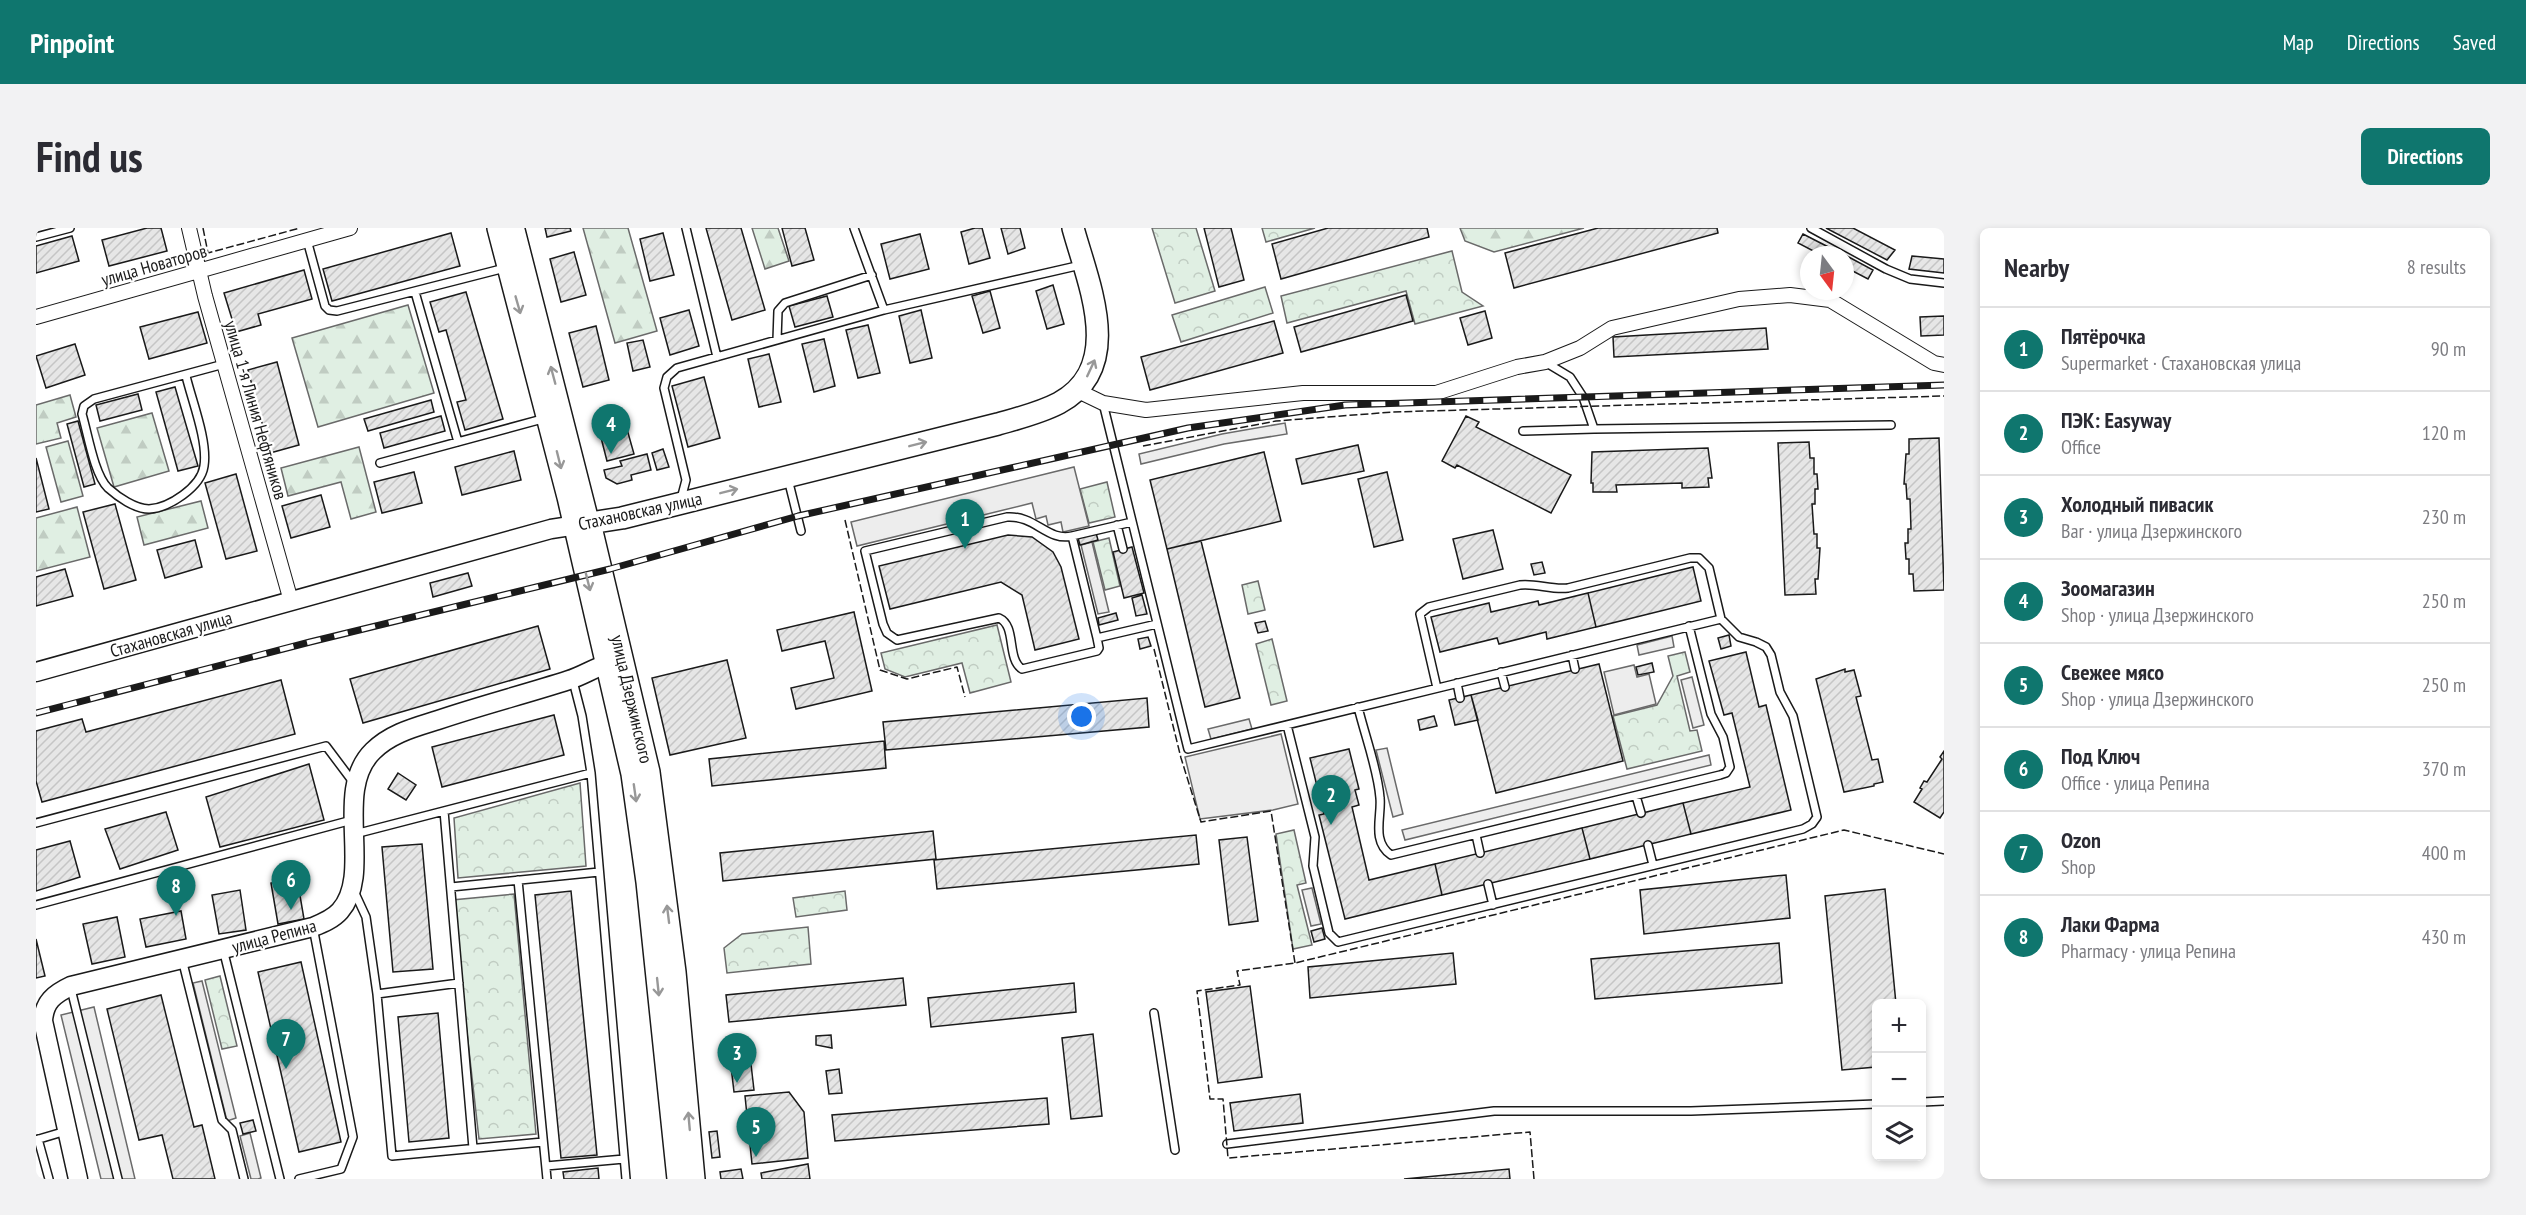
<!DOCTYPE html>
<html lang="en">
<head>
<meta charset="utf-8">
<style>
  body { margin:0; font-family:"PT Sans Narrow",sans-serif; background:#f2f2f3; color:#2b2b33 }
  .controls { position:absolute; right:18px; bottom:18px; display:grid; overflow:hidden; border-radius:9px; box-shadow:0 3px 9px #0003 }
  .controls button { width:54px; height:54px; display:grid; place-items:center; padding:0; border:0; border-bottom:2px solid #e1e1e2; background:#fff; color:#2b2b33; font:30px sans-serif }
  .compass { position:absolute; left:1764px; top:18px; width:54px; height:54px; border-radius:50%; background:#fff; box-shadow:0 3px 9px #0003; rotate:165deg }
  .you { position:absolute; left:1046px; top:489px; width:21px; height:21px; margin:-15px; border:4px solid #fff; border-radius:50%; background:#1a73e8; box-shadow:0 0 0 9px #1a73e833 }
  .badge { display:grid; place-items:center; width:39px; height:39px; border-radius:50%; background:#0f766e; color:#fff; font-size:20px; font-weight:700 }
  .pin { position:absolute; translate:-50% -50px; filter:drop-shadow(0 2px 3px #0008) }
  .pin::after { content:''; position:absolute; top:32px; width:21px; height:18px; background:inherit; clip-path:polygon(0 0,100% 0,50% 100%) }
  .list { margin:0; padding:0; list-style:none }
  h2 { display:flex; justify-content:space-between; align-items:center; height:78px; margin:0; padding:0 24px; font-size:26px }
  h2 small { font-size:20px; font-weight:400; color:#7c7c81 }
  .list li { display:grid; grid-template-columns:39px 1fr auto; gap:18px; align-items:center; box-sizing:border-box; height:84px; padding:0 24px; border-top:2px solid #e1e1e2 }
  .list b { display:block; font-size:22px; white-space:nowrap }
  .list p { margin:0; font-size:20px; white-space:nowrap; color:#7c7c81 }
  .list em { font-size:20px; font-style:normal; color:#7c7c81 }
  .icon { flex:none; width:33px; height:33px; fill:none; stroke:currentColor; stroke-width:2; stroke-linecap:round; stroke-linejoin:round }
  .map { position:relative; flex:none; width:1908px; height:951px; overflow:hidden; border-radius:9px }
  header { display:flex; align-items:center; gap:36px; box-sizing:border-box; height:84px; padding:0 30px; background:#0f766e; color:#fff }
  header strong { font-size:28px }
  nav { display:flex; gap:33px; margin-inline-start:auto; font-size:21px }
  .intro { display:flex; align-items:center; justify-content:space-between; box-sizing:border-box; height:144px; padding:0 36px }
  h1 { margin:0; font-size:42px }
  .button { padding:15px 27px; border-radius:9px; background:#0f766e; color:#fff; font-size:21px; font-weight:700 }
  main { display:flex; gap:36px; padding:0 36px }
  aside { flex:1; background:#fff; border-radius:9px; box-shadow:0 3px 9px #0003 }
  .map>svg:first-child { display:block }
</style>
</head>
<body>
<header>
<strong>Pinpoint</strong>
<nav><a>Map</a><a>Directions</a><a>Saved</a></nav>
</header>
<div class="intro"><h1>Find us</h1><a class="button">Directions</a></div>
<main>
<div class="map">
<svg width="1908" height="951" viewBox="0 0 1908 951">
  <defs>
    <pattern id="forest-firs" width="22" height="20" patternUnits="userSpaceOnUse" patternTransform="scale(1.5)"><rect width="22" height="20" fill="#e0efe3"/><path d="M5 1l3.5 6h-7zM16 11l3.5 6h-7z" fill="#c0ccc2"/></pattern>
    <pattern id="park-crowns" width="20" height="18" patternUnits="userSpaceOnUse" patternTransform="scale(1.5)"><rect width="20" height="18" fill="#e0efe3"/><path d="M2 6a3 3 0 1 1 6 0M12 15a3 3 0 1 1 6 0" fill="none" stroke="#c0ccc2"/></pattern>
    <pattern id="building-hatch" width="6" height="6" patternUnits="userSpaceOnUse" patternTransform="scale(1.5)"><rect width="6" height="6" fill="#e6e6e6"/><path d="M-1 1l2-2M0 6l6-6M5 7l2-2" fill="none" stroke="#c5c5c5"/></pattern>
  </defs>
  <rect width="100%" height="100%" fill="#fff"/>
  <path fill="url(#forest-firs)" stroke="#6a6a6a" stroke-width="1.5" d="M547,0H592L621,103L579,115Z
    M716,0H742L753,33L729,41Z
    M1424,0H1548L1458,24L1429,13Z
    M372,77L398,165L282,199L256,110Z
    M34,167L40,189L21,195L25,210L0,216V177Z
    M116,185L133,243L78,259L61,200Z
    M32,213L47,268L25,274L10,219Z
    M323,219L340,284L315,291L305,254L252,268L245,240Z
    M165,273L172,300L108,317L101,289Z
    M41,279L54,329L0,343V290Z"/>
  <path fill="url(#park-crowns)" stroke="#6a6a6a" stroke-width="1.5" d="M1116,0H1160L1179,63L1139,75Z
    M1226,0H1279L1230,14Z
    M1416,23L1426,64L1447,78L1379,96L1370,63L1251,95L1245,68Z
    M1229,59L1237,85L1145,114L1136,87Z
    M1071,254L1079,289L1053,295L1044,261Z
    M1073,310L1084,358L1069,362L1057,314Z
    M1222,353L1229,382L1212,386L1206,357Z
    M961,397L975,454L934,465L926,435L869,449L849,441L845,425Z
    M1236,411L1251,473L1235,477L1220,416Z
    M1649,424L1654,444L1641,448L1654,503L1661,502L1666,523L1591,541L1577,488L1621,477L1637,448L1632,428Z
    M544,555L550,638L422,650L418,590Z
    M1258,602L1270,655L1261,657L1276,717L1257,721L1240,606Z
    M809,663L811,682L760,689L757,670Z
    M478,666L500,906L443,911L416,672Z
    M772,699L775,736L691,745L688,720L706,706Z
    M184,748L201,818L186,821L169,752Z"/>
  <path fill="#ededed" stroke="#6a6a6a" stroke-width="1.5" d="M1249,195L1251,206L1188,216L1105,236L1103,226L1186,206Z
    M1038,239L1053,298L1027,304L1025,294L1012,297L1010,288L1000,291L996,275L821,318L815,294Z
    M1056,314L1073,384L1062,386L1045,317Z
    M1636,408L1638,419L1603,427L1601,417Z
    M1598,437L1601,449L1613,446L1620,476L1578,487L1568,444Z
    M1656,449L1668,497L1657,500L1645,452Z
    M1213,491L1216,501L1175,511L1172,501Z
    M1245,506L1262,576L1237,582L1164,591L1149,529Z
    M1351,520L1367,586L1357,589L1340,522Z
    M1673,527L1675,537L1369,612L1366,602Z
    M1276,660L1285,696L1275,698L1266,662Z
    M166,753L200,890L191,893L157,755Z
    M58,779L99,951H65L25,787Z
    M214,905L225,950L222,951H215L204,908Z"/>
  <path fill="url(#building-hatch)" stroke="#1a1a1a" stroke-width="1.5" d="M111,0H125L131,23L73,38L66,12Z
    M509,0H534L535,3L511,9Z
    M670,0H705L729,82L696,92Z
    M746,0H769L778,32L756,38Z
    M939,0H946L954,30L933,36L925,4Z
    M965,0H984L989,20L972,26Z
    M1168,0H1195L1208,52L1183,59Z
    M1292,0H1391L1393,9L1245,51L1236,16Z
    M1562,0H1681L1682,5L1478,60L1469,25Z
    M1790,0H1817L1859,22L1851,32Z
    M415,5L424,38L296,73L287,41Z
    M627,5L638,47L614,53L604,11Z
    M884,6L893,41L854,51L845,16Z
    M1767,6L1808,27H1785L1762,15Z
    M36,8L43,33L0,45V18Z
    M538,24L550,67L525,74L514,31Z
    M1809,27L1837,42L1832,51L1809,39Z
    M1876,28L1908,31V45L1873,41Z
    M268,42L276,71L222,86L225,97L200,104L188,65Z
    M1017,57L1028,96L1011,101L1000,63Z
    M954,63L964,100L947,105L936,68Z
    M430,64L467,191L429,202L421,174L430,172L410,102L403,104L394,74Z
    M1370,67L1377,93L1265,124L1258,99Z
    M791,68L797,89L759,99L753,78Z
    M653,82L663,118L634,127L624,90Z
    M885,82L896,130L874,135L863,88Z
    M1449,83L1456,110L1432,117L1424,90Z
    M162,84L171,115L113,131L104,99Z
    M1908,88V107L1885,108L1884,89Z
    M1238,93L1247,125L1114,162L1105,129Z
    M832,97L844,145L822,150L810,102Z
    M560,98L573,152L547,159L533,105Z
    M1730,100L1732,121L1578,129L1577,109Z
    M788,111L799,158L778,164L766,116Z
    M607,112L614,139L597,143L591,115Z
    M39,116L49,147L10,160L0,128Z
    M733,126L745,174L723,179L712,131Z
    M241,134L263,217L234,225L212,142Z
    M668,149L684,210L652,219L636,158Z
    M139,159L162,238L142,243L120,164Z
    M102,166L106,182L64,193L60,177Z
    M395,172L398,184L332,203L328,191Z
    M587,187L598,226L571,233L561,194Z
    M405,188L409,203L348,220L344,205Z
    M1430,188L1443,194L1440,199L1535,247L1515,285L1421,237L1419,240L1406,233Z
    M42,193L59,256L48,259L31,196Z
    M1903,210L1908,362L1878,363L1877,346H1873V331H1870L1869,315H1872V301H1875L1874,271H1871L1870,256H1868L1870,226H1873V211Z
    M1773,214L1774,230H1778V246H1781L1782,261H1779V276H1776L1778,306H1781V320H1784L1782,351H1779L1780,366L1749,367L1742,215Z
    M1322,217L1328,243L1266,256L1260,231Z
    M1672,220L1676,250H1672L1673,259L1646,260V255L1580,257L1581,264H1557V255H1555L1556,224Z
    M627,221L633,239L621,242L616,225Z
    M478,223L485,252L426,267L419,239Z
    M1228,224L1245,293L1131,321L1114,252Z
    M611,226L615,242L595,247L596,252L581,256L570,250L568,242L586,238L584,233Z
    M0,230L13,281L0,284Z
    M378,244L386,275L346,285L338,254Z
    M1351,244L1367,312L1338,319L1322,251Z
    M200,246L221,323L190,331L169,255Z
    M285,267L294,299L255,310L246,278Z
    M79,276L100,352L68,361L47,284Z
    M1457,302L1467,341L1427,351L1417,311Z
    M1060,305L1062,312L1044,317L1042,310Z
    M972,307L996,309L1017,324L1025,339L1043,411L999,422L986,367L965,354L854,381L843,338Z
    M159,312L166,339L129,350L121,322Z
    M1165,313L1204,470L1169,479L1131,321Z
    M1096,319L1108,365L1088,370L1077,324Z
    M1506,334L1509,345L1498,347L1495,336Z
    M1657,339L1665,373L1560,399L1552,365Z
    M29,341L37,368L0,378V349Z
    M432,345L436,358L397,369L394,355Z
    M1552,365L1560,399L1511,411L1510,404L1463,416L1461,410L1404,424L1395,389L1453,375L1455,384L1502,373L1503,377Z
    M1106,367L1111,386L1100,388L1096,370Z
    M818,384L836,463L760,481L755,460L798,450L789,413L746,423L741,402Z
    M1080,385L1082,392L1063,397L1062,390Z
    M1229,393L1232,403L1222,405L1219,395Z
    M502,398L514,441L327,495L314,451Z
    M1693,407L1695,418L1685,421L1682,410Z
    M1112,409L1115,418L1104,421L1102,411Z
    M1710,424L1723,479L1730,477L1755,582L1655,606L1647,575L1714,559L1696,485L1688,487L1673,433Z
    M691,432L710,510L634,527L616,450Z
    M1616,435L1618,444L1602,447L1600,439Z
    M1563,436L1587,533L1460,565L1435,467Z
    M1809,441V444L1818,442L1825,468L1820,469L1836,532L1842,531L1847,554L1838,556V558L1808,564L1780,451Z
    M245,452L259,506L6,574L0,553V503L46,491L50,504Z
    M1435,467L1442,492L1419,497L1413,472Z
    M1111,470L1113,499L850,522L847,494Z
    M518,487L528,527L406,559L396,519Z
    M1398,488L1401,498L1384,502L1382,492Z
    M848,513L850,540L676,558L673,531Z
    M1313,521L1323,561L1319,562L1323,577L1316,579L1333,652L1399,636L1406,667L1309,691L1283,587L1288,586L1274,530Z
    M1908,523V584L1904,590L1878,574L1886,561L1884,560L1888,553L1891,554L1906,531L1904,529Z
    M273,536L288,592L184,619L170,569Z
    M362,545L380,557L370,572L352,561Z
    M1647,575L1655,606L1554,631L1546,600Z
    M130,584L142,622L84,641L69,601Z
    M1546,600L1554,631L1406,667L1399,636Z
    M897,603L900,631L687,653L684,625Z
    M1160,607L1163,636L901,661L898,632Z
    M1211,609L1222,693L1193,697L1183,612Z
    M34,613L44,649L0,663V622Z
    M386,616L397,741L357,744L346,619Z
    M1750,647L1754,690L1608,706L1604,662Z
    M261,650L268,691L242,696L235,655Z
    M1849,661L1860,776H1840V839L1806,842L1789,668Z
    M204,662L210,702L183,706L176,667Z
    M535,663L561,927L525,930L499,667Z
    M145,683L150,711L110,719L104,691Z
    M81,689L89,729L56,736L47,696Z
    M1286,700L1289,711L1278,714L1275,703Z
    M0,711L9,748L0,750Z
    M1743,715L1746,755L1559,771L1555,731Z
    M1417,725L1420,756L1274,770L1272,739Z
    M265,734L305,914L263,924L222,744Z
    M867,750L870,777L693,794L690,767Z
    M1038,755L1040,784L895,799L892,770Z
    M1214,758L1226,849L1182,855L1170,764Z
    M125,767L158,899L166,897L179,951H137L126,907L103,912L71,781Z
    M402,785L413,910L373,914L362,789Z
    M1057,806L1066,888L1035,891L1026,810Z
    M795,807L796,820L780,817V808Z
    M713,819L718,862L698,864L693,821Z
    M803,841L806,865L793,866L790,843Z
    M753,864L768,884L772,930L716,936L709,868Z
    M1264,866L1267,895L1198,903L1194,875Z
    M1011,870L1013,896L799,913L796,887Z
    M217,892L220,903L207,906L204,895Z
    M681,903L684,929L676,930L673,904Z
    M772,936L774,951H726L725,945Z
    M562,940L563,951H528L527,944Z
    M705,941L707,951H685L684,944Z
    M1473,941L1474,951H1368Z"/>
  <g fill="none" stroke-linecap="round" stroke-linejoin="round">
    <defs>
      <path id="lane" d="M650,0L681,129
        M818,0L848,82
        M1775,0L1850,41L1874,51L1908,55
        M0,9L34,0
        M271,12L289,78L293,82L301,83L469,40
        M379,64L422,214
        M741,112L742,83L749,75L836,47
        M1509,134L1534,149L1547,169L1558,201L1855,197
        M150,148C156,173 172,213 168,238C165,259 133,280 113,281C99,281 82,269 72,260C58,246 52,206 46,186L48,178L58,171L188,136
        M1067,175L1152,521C1330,478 1507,434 1685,391L1703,409L1720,414L1730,419L1735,427L1744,464L1757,488L1781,589L1776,596L1767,601L1302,714L1293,705L1277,638L1279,609L1251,497
        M1487,203L1558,201
        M344,235L510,190
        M752,251L765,303
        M645,271L650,252L628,160L631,149L641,140L848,82L1045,37
        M1096,294L1036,308L1061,410L1121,396
        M1081,297L1087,321
        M1036,308C1012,314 999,287 971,289L829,323L847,396L851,405L861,412L963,390C981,398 970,430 986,441L1061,423L1063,420L1061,410
        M1536,427L1539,441
        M1465,444L1469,459
        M537,453L546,488L555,545L590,951
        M1421,455L1424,470
        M1401,460L1384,386L1393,379L1484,357C1500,355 1515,362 1532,360L1654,330H1663L1673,340L1685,391
        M1322,479C1329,508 1342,542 1344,570C1346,588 1335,613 1355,627L1684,547L1690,545L1694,539L1687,509L1675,486L1653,398
        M1600,568L1605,585
        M408,583L437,920
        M0,595L290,518L317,554
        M319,606L555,545
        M1440,607L1444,625
        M1612,617L1617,637
        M482,652L511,951
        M1452,656L1457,677
        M415,659L563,644
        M318,663L330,689L341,766L356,928L507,914
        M0,677L316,592
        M187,721L244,951
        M146,731L186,892L196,902L208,951
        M35,761L82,951
        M341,766L423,755
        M1118,785L1139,922
        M1886,874L1908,873
        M2,911L13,951
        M0,912L30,903
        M1191,916L1458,883H1655L1840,876
        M510,938L588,931
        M263,951L305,941L317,909L277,699"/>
      <path id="street" d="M153,0L169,68L255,373
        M0,89L314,0
        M1040,162L1067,175L1110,182L1267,165H1400L1481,139L1509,134L1544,120L1576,100L1703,71L1754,67L1794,72L1898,135L1908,137"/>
      <path id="secondary" d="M0,444L515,301L554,295L479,0
        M42,951L7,793C8,774 18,766 35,758L277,699C287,695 297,691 304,683C338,645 296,563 337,523C355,505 380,499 402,492C446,477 490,466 533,452C546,448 558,440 571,436"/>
      <path id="primary" d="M462,0L532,269L596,546L611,654L642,951
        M658,951L639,744L613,544L554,295L586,290L962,196C983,190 1004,185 1023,175C1090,139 1052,55 1037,0"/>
    </defs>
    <use href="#lane" stroke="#1a1a1a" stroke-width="10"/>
    <use href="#street" stroke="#1a1a1a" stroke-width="16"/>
    <use href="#secondary" stroke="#1a1a1a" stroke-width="21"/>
    <use href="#primary" stroke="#1a1a1a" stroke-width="24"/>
    <use href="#lane" stroke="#fff" stroke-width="7"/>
    <use href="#street" stroke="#fff" stroke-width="14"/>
    <use href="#secondary" stroke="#fff" stroke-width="18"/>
    <use href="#primary" stroke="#fff" stroke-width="21"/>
    <defs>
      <path id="rail" d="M0,485L274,414L574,341L762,288L1152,200L1309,177L1908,157"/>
    </defs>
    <use href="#rail" stroke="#1a1a1a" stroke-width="7"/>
    <use href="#rail" stroke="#fff" stroke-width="4.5" stroke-dasharray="14" stroke-linecap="butt"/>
    <path stroke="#1a1a1a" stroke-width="1.5" stroke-dasharray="8 3" stroke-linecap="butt" d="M167,0L172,25L264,0
      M1107,218L1240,193L1357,184L1908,168
      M809,292L844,442L871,451L921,439L929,469
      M1118,421L1145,530L1165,594L1235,583L1259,735
      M1498,951L1494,904L1192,930L1187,871H1174L1161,763L1204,757L1201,743L1259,735L1808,602L1908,626"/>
  </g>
  <defs><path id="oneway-shaft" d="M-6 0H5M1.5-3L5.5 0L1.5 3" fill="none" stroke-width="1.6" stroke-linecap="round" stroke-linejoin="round" transform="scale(1.5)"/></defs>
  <g stroke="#989898">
    <use href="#oneway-shaft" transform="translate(482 77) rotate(74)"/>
    <use href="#oneway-shaft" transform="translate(1055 140) rotate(-65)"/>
    <use href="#oneway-shaft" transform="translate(517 147) rotate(-105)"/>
    <use href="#oneway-shaft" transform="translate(882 216) rotate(-14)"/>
    <use href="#oneway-shaft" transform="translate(523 232) rotate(76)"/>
    <use href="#oneway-shaft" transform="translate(693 263) rotate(-14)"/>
    <use href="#oneway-shaft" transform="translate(552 354) rotate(76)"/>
    <use href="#oneway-shaft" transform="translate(599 565) rotate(82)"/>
    <use href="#oneway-shaft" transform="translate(632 686) rotate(-97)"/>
    <use href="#oneway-shaft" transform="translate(622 759) rotate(84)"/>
    <use href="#oneway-shaft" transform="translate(653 893) rotate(-95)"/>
  </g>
  <g text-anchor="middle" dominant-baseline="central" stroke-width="4.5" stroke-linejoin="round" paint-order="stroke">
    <g font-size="18" fill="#1a1a1a" stroke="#fff">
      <text transform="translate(118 37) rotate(-16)">улица Новаторов</text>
      <text transform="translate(220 182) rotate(74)">улица 1-я Линия Нефтяников</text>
      <text transform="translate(604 283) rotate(-12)">Стахановская улица</text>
      <text transform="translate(135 406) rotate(-16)">Стахановская улица</text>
      <text transform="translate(596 471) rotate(77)">улица Дзержинского</text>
      <text transform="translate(238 708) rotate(-15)">улица Репина</text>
    </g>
  </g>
</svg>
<div class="controls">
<button>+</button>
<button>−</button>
<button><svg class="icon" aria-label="layers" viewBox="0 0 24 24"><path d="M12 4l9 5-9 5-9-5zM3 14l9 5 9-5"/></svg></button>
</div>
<svg class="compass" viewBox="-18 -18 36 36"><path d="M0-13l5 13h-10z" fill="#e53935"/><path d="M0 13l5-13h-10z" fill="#7c7c81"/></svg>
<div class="you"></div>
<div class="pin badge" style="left:929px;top:321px">1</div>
<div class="pin badge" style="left:1295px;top:597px">2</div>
<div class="pin badge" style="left:701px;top:855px">3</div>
<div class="pin badge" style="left:575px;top:226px">4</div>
<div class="pin badge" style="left:720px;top:929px">5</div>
<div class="pin badge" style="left:255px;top:682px">6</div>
<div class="pin badge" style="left:250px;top:841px">7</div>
<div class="pin badge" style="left:140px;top:688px">8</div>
</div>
<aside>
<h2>Nearby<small>8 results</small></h2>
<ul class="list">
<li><span class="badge">1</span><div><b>Пятёрочка</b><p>Supermarket · Стахановская улица</p></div><em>90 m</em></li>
<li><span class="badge">2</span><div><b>ПЭК: Easyway</b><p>Office</p></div><em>120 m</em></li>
<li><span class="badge">3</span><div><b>Холодный пивасик</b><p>Bar · улица Дзержинского</p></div><em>230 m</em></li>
<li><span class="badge">4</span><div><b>Зоомагазин</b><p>Shop · улица Дзержинского</p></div><em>250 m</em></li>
<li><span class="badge">5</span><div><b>Свежее мясо</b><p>Shop · улица Дзержинского</p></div><em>250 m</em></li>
<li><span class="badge">6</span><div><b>Под Ключ</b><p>Office · улица Репина</p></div><em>370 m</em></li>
<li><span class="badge">7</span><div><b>Ozon</b><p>Shop</p></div><em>400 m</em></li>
<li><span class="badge">8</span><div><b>Лаки Фарма</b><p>Pharmacy · улица Репина</p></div><em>430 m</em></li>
</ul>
</aside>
</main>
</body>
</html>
